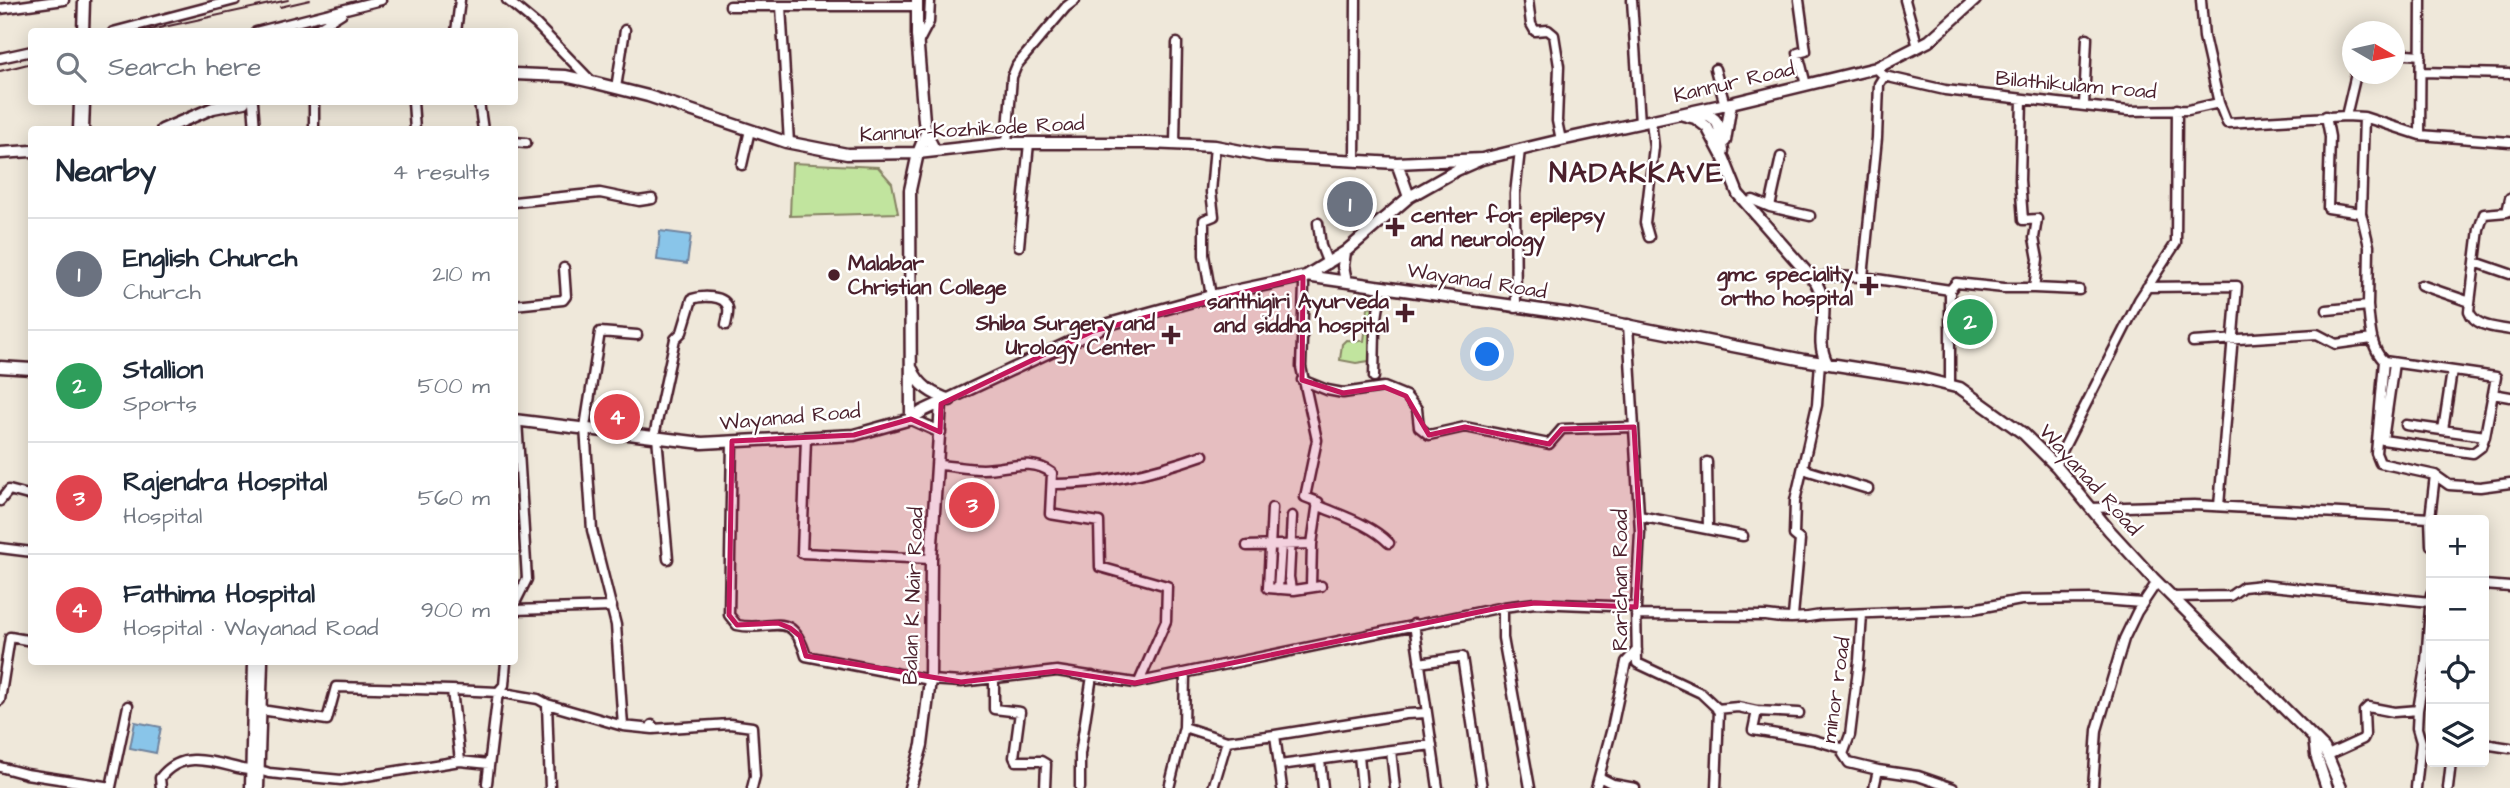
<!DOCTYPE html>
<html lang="en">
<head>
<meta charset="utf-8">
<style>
  body { margin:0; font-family:"Architects Daughter",sans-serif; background:#f6f6f7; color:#1f2937 }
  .controls { position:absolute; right:21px; bottom:21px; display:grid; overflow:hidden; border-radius:7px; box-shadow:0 4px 18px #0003 }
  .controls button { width:63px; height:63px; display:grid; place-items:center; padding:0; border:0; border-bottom:2px solid #e0e1e3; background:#fff; color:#1f2937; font:35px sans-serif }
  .compass { position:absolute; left:2342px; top:21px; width:63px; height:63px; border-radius:50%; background:#fff; box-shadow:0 4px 18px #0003; rotate:99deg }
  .you { position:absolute; left:1488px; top:355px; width:24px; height:24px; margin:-18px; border:5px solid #fff; border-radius:50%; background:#1a73e8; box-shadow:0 0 0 10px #1a73e833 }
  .badge { display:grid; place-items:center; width:46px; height:46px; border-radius:50%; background:#db2777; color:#fff; font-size:23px; font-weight:700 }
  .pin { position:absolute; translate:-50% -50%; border:4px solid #fff; box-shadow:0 2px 7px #0006 }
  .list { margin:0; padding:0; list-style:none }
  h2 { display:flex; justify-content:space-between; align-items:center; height:91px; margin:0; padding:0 28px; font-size:30px }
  h2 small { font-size:23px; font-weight:400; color:#747a83 }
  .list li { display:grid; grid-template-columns:46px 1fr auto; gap:21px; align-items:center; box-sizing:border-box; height:112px; padding:0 28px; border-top:2px solid #e0e1e3 }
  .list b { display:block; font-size:26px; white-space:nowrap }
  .list p { margin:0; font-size:23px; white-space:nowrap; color:#747a83 }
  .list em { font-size:23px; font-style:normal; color:#747a83 }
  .icon { flex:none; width:38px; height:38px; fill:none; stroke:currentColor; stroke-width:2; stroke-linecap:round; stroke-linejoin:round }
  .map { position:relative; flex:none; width:2510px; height:788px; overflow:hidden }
  .search { position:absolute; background:#fff; box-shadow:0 4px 18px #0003; left:28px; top:28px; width:490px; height:77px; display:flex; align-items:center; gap:18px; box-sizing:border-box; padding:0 24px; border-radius:7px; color:#747a83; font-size:26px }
  .panel { position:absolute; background:#fff; box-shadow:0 4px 18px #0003; left:28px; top:126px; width:490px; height:539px; border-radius:7px }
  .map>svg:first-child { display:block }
</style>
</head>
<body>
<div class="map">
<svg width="2510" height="788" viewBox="0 0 2510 788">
  <rect width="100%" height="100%" fill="#efe8da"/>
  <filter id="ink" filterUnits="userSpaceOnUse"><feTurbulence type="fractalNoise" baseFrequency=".0143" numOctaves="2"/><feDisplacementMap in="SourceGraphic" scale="14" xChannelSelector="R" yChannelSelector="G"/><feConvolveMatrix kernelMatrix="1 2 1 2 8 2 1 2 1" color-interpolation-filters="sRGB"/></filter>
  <g filter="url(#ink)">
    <path fill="#c1e49e" stroke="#868264" stroke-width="2" d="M792,163L878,167L892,183L898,213L790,216Z
      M1381,307L1379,342L1373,347L1369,361L1356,363L1340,360L1342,344L1346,340L1364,341L1368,308Z"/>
    <path fill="#89c5e9" stroke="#70839d" stroke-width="2" d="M660,231L691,235L687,264L657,260Z
      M135,722L161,727L156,753L130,748Z"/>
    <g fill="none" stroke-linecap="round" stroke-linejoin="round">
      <defs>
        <path id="minor" d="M507,0L536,24L592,82
          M1528,0L1531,24L1535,31L1548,30L1554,35L1559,66L1557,121L1561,140
          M1632,0L1640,123
          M1799,0L1806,51L1798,53L1806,85
          M1905,0L1918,47
          M2201,0L2204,37L2219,103
          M730,6H917
          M781,6L789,143
          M0,9L64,0
          M113,32L235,0
          M256,32L381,0
          M312,32L342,13
          M456,32L460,0
          M918,43L929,22L930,0
          M2394,53L2421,55
          M0,58L32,51
          M1876,68L1884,76L1945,90L2128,111L2188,110L2219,103L2227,123L2346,116L2356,74
          M1715,69L1725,105
          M2421,72L2510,74
          M616,88L625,30
          M253,102L255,130
          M413,102L415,130
          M479,102L483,130
          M2084,105L2087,38
          M2326,116L2330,137L2328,208L2361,213L2369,246L2368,306L2327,310
          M2346,116L2364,117L2420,135L2510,142
          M84,130L85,102
          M314,130V102
          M2420,135L2421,0
          M514,142L526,143
          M1007,143L1012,77L1017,65L1066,7L1075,0
          M1175,144L1177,43
          M1355,159L1356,0
          M742,165L750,130
          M2510,198L2507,212L2484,214L2479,229L2469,311C2475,327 2495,327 2510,330
          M514,202L600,193L639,201L652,199
          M1746,203L1753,200L1770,207L1810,216
          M1770,207L1781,157
          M2361,213L2364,117
          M1318,223L1321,246L1328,264
          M1649,237L1645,223L1654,147L1651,121
          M1019,246L1029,143
          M2475,262L2510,274
          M1303,277L1304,286L1301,367L1317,440L1305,497L1318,502L1312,544L1311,586
          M1863,277L1950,290V386
          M1816,283L1824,276L1863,277L1877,138L1879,84L1884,76
          M2421,285L2470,302
          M2147,287L2237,286L2219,506
          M2034,288L2079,290
          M1950,290L1956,283L2004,288H2034L2038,259L2034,238L2037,219L2023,220L2020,180L2022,99
          M1211,296L1204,255V220L1214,216L1211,192L1215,146
          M514,305L563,300L566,296L564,268
          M2368,306C2370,324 2370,348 2384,361L2376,453L2380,463L2435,475L2449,485L2480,487L2510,483
          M1516,308L1515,194L1520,150
          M1628,324L1640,532L1636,607L1637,663L1701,693L1719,710L1716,788
          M637,335L600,332L585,427L592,530L616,625L623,726L653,729
          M2193,342L2317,334L2336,344L2372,339
          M2384,361L2496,377L2485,436L2406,425
          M2394,363L2383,440L2473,453L2481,447L2485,436
          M1374,377L1375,331L1382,286
          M1302,380L1327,390L1343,393L1384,387L1406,396L1417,409L1419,427L1429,435L1465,427L1549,444L1562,429L1634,427
          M2493,394L2510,397
          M2443,430L2452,371
          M654,436L675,339L682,332L692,299C701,296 725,294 728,308C729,313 727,320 726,325
          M657,437L668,559
          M806,438L802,553L931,559
          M732,441L729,615L737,625C772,633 791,606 806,656L930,680L961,682L1057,671L1135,683L1503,607
          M1707,462L1708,528
          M939,465C953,466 968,469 983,469C1007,469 1030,457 1052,473L1050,514L1099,522L1100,567L1167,586L1166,621L1139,682
          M2055,465L2139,300L2176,243L2177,109
          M1803,466L1809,471L1868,489
          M1052,484C1104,485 1155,472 1203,455
          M0,501L9,490L32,496
          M1317,505C1342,516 1370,524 1389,543
          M1272,508L1268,588L1294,590L1321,586
          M2091,508L2194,505L2430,518L2435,475
          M1639,516L1743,536
          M2430,518L2431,545
          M1247,546L1312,544
          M0,548L32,552
          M2484,585L2510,587
          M1278,589L1281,545
          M1291,589L1289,577L1292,516
          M2172,597L2230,596L2243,587L2262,585L2430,602
          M514,605L527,579L517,420
          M514,610L612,607
          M1862,614L1859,661L1850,735L1843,754L1849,763L1878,770L1874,788
          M1636,615L1766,616C1785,619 1802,619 1821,615L1973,609L2021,600L2090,599L2142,603
          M1793,616L1800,540L1794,535L1795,501L1817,405L1820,362
          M1414,624L1438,788
          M1419,663L1462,657L1482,788
          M1185,673L1184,727L1227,741
          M994,678V709L1020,712L1014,757L1016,761H1041L1046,764L1045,788
          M0,700L10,637L32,641
          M547,704L623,726
          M1717,709L1738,707L1757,711L1753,730L1814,740L1845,749
          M261,710L327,720L336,687L452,690
          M1757,711L1799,713
          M652,725L653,729L730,724L752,727L755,776L752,788
          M1275,735L1406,714L1427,713
          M2484,744L2510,748
          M1359,755L1362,788
          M2328,755L2363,739L2365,735L2364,711L2368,707L2394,712L2418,710
          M1320,760L1323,788
          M460,761L489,764
          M1280,765L1391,750
          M0,767L26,774L111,787L128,706
          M1878,770L1918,776L1953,788
          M1599,777L1613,784L1635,788
          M487,783L498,692L538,699L547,704L550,788
          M161,788L160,778C182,749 213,762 242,769C252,771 259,769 269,773L341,780L460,761L452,690L498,692L504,685L506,662
          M1080,788V754L1092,676
          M1169,788L1184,727
          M1213,788L1227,741L1275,735L1282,788
          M1395,788L1391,750L1432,745
          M1530,788L1503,638V607L1535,603L1636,607
          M1596,788L1612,728L1626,662L1637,650
          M2093,788L2097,730L2124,639L2137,612L2157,582
          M2416,788L2421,742L2417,728L2418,710L2426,662L2431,594
          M2448,788L2451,762"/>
        <path id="major" d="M917,0V35L924,121L926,133L935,151
          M83,32L84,0
          M514,74L565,76L592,82L648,96L786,142L847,154L918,153L1007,143H1149L1215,146L1267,156L1397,163L1482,159
          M1700,113C1722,116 1720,132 1723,151
          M1683,115L1695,118L1707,127L1724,159L1738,194L1816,283C1834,314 1812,335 1827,363
          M79,130L80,102
          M162,130L213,108L244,102
          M1725,141L1731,103
          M0,153L32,151
          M1397,163L1409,197
          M1345,252L1343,266L1346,281
          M1306,276L1345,252L1409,197L1457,170L1482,159L1561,140L1731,103L1876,68L1929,41L1975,0
          M0,367L32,369
          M912,369C919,386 933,394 950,400
          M911,419L910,190L918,153L926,133
          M911,419L940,432
          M514,420L702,443L854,435L911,419L923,411L1109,324L1211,296L1306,276L1570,314L1804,360L1920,378L1960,388L2024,434L2057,467L2109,530L2153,578L2324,748L2341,788
          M2314,738L2316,755L2327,788
          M251,788L254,662
          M258,788L262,662
          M910,788L922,745L930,680L931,559L941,404"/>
      </defs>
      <use href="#minor" stroke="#4a1f2b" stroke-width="13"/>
      <use href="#major" stroke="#4a1f2b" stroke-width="15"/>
      <use href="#minor" stroke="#fff" stroke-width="8"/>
      <use href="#major" stroke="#fff" stroke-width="10"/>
      <path stroke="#4a1f2b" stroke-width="2" d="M280,7L310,0
        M141,32L288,0
        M0,71L32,63"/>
    </g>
  </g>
  <path fill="#c2185b" fill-opacity="0.2" stroke="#c2185b" stroke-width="5" stroke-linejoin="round" d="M1303,277L1302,380L1343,393L1384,387L1406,396L1429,435L1465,427L1549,444L1562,429L1634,427L1640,532L1636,607L1535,603L1503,607L1135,683L1057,671L961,682L806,656L800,636L790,628L778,623L737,625L729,615L732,441L854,435L911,419L940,432L941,404L1093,331Z"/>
  <g fill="#4a1f2b" stroke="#fff" stroke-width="2.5">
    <path d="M1391.5 216.5h7v7h7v7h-7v7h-7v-7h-7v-7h7z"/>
    <circle cx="834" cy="275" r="7"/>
    <path d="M1865.5 275.5h7v7h7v7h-7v7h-7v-7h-7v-7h7z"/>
    <path d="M1401.5 302.5h7v7h7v7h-7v7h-7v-7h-7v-7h7z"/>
    <path d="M1167.5 324.5h7v7h7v7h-7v7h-7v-7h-7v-7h7z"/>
  </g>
  <g text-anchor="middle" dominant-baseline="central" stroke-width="5" stroke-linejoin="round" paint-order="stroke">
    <g font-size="21" fill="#4a1f2b" stroke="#fff">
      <text transform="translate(1734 82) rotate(-13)">Kannur Road</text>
      <text transform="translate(2076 85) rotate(5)">Bilathikulam road</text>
      <text transform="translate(972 129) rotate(-3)">Kannur-Kozhikode Road</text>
      <text transform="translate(1477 281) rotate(9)">Wayanad Road</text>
      <text transform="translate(790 417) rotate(-5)">Wayanad Road</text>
      <text transform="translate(2090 480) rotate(48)">Wayanad Road</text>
      <text transform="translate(1620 580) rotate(-90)">Rarichan Road</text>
      <text transform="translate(913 596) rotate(-88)">Balan K. Nair Road</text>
      <text transform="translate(1836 690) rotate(-82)">minor road</text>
    </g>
    <g font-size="21" font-weight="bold" fill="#4a1f2b" stroke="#fff" text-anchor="end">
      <text x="1411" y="215" text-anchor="start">center for epilepsy<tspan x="1411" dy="24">and neurology</tspan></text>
      <text x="848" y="263" text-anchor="start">Malabar<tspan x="848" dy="24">Christian College</tspan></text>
      <text x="1853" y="274">gmc speciality<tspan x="1853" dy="24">ortho hospital</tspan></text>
      <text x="1389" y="301">santhigiri Ayurveda<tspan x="1389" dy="24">and siddha hospital</tspan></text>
      <text x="1155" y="323">Shiba Surgery and<tspan x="1155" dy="24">Urology Center</tspan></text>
    </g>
    <g font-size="28" font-weight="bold" letter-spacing="2" fill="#4a1f2b" stroke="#fff">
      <text x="1637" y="173">NADAKKAVE</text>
    </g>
  </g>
</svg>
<div class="controls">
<button>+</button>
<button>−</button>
<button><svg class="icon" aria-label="locate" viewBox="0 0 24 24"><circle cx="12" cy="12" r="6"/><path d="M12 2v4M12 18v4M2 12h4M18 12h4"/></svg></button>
<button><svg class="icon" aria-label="layers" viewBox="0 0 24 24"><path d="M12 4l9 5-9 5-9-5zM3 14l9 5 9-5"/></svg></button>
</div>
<svg class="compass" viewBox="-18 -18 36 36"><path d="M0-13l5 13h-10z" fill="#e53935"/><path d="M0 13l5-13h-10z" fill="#747a83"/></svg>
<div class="you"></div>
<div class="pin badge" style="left:1350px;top:204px;background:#6b7280">1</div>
<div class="pin badge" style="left:1970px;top:322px;background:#2e9e5b">2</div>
<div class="pin badge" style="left:972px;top:505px;background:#e0444e">3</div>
<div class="pin badge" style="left:617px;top:417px;background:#e0444e">4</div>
<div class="search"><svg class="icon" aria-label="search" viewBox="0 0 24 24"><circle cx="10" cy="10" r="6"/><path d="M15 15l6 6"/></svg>Search here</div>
<section class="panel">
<h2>Nearby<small>4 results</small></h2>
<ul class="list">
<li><span class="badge" style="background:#6b7280">1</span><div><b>English Church</b><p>Church</p></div><em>210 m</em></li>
<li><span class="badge" style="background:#2e9e5b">2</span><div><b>Stallion</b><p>Sports</p></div><em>500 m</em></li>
<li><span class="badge" style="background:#e0444e">3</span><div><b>Rajendra Hospital</b><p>Hospital</p></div><em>560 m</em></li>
<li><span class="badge" style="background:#e0444e">4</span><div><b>Fathima Hospital</b><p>Hospital · Wayanad Road</p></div><em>900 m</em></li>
</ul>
</section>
</div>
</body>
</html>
